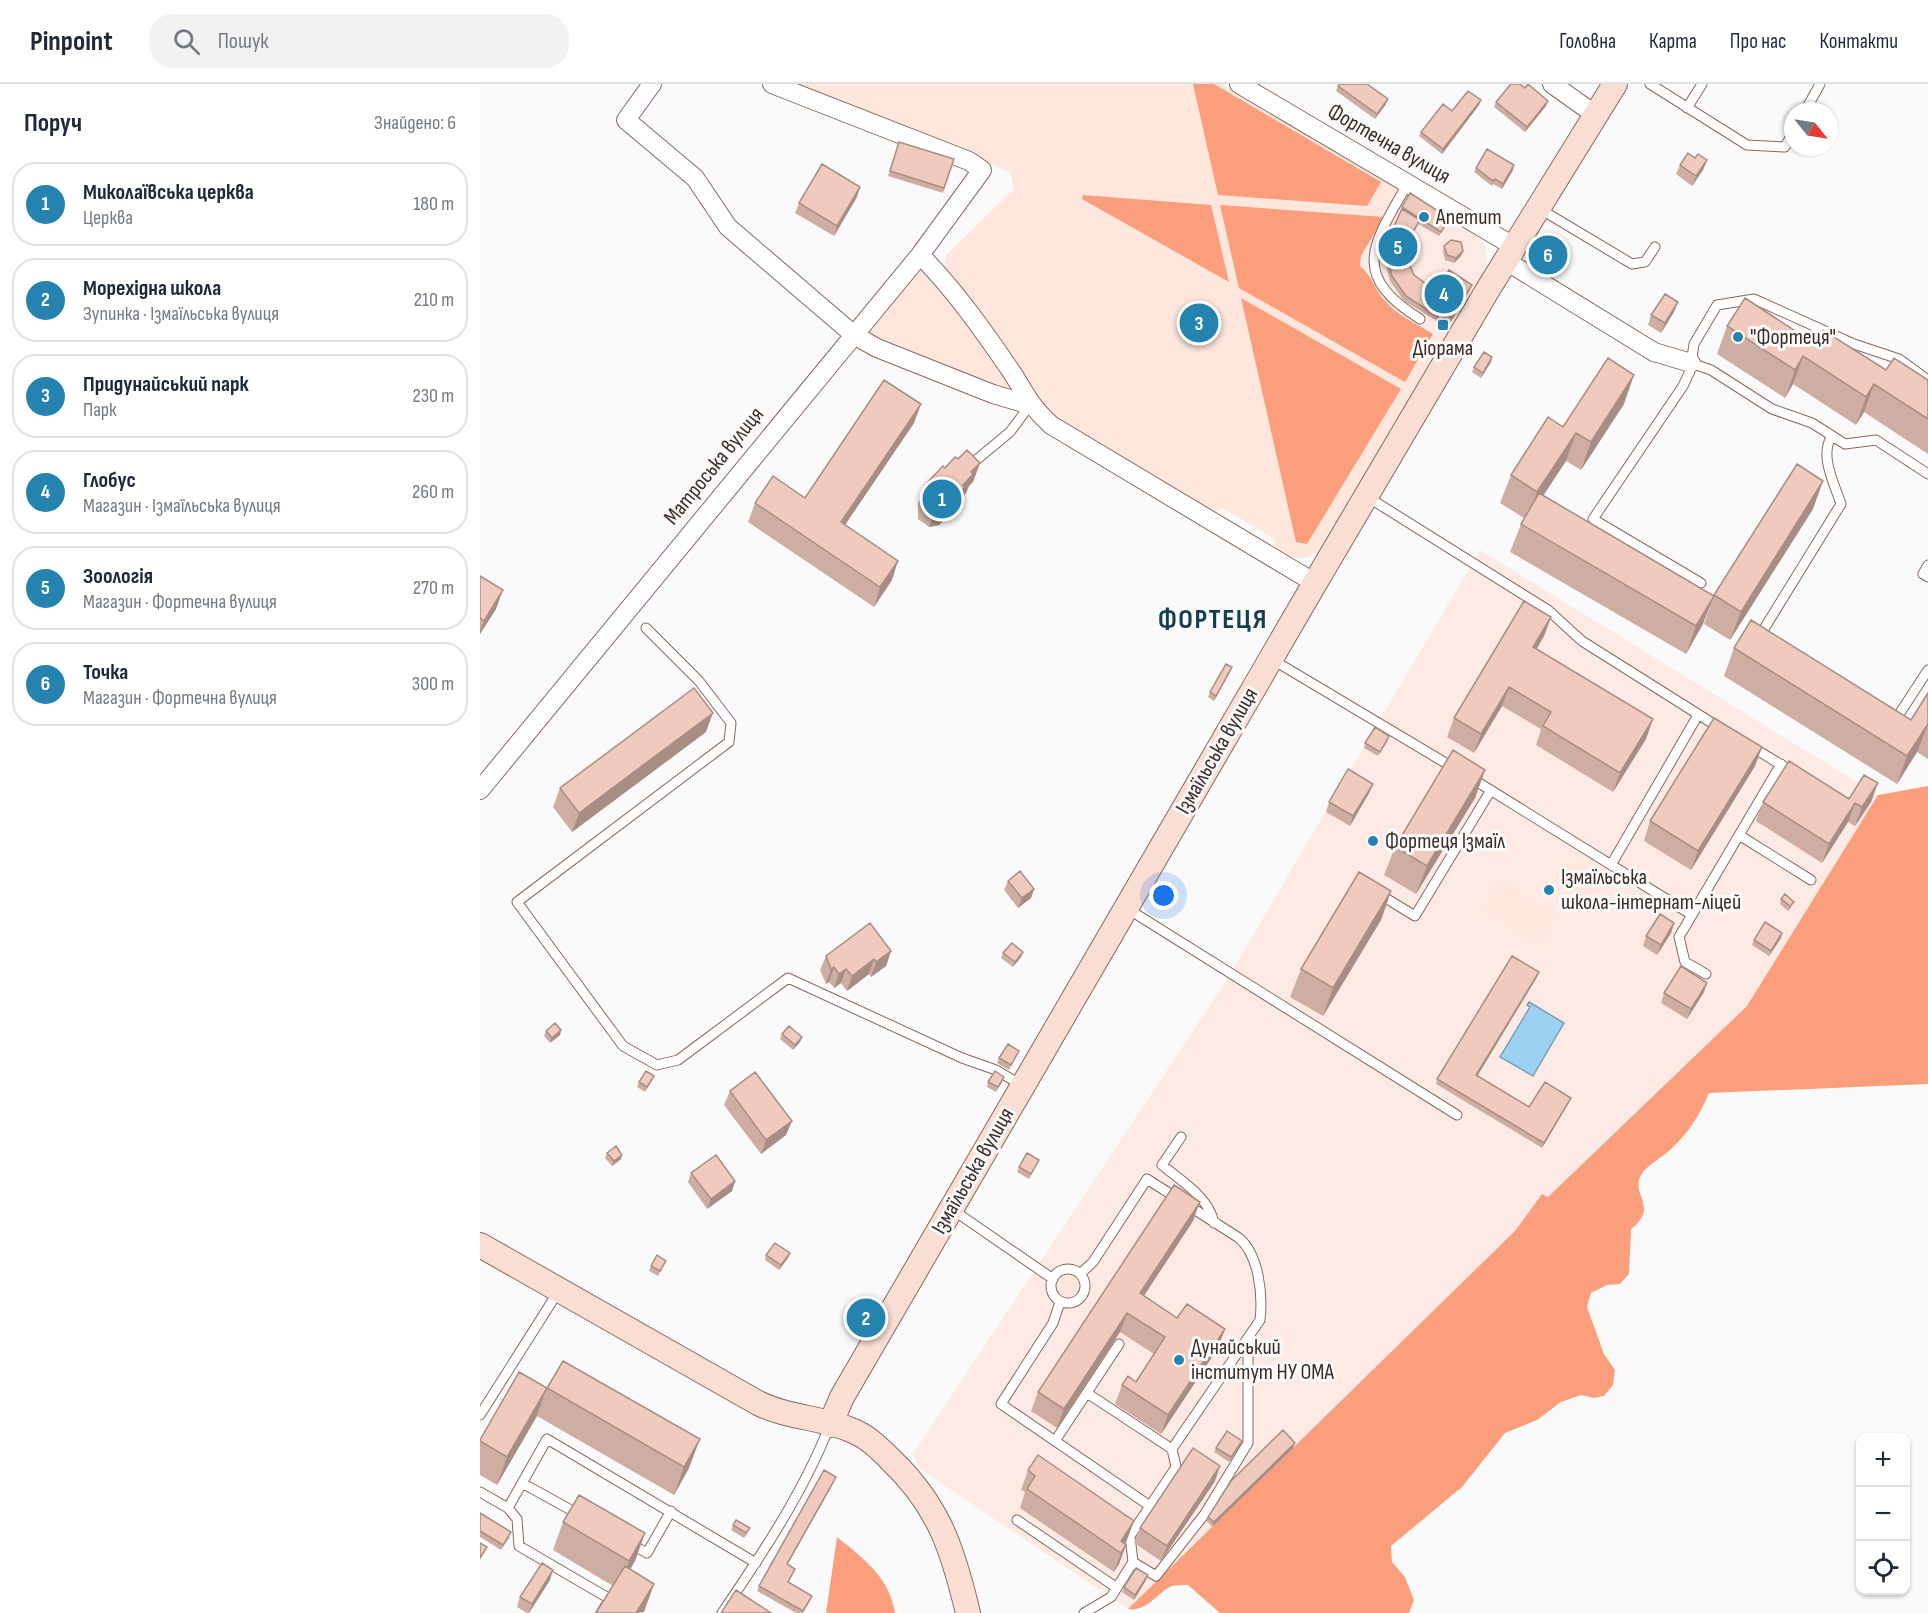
<!DOCTYPE html>
<html lang="uk">
<head>
<meta charset="utf-8">
<style>
  body { margin:0; font-family:"Sofia Sans Condensed",sans-serif; background:#f2f2f3; color:#1f2937 }
  .controls { position:absolute; right:18px; bottom:18px; display:grid; overflow:hidden; border-radius:12px; box-shadow:0 2px 4px #0004 }
  .controls button { width:54px; height:54px; display:grid; place-items:center; padding:0; border:0; border-bottom:2px solid #e0e1e3; background:#fff; color:#1f2937; font:30px sans-serif }
  .compass { position:absolute; left:1304px; top:18px; width:54px; height:54px; border-radius:50%; background:#fff; box-shadow:0 2px 4px #0004; rotate:120deg }
  .you { position:absolute; left:684px; top:812px; width:21px; height:21px; margin:-15px; border:4px solid #fff; border-radius:50%; background:#1a73e8; box-shadow:0 0 0 9px #1a73e833 }
  .badge { display:grid; place-items:center; width:39px; height:39px; border-radius:50%; background:#2583af; color:#fff; font-size:20px; font-weight:700 }
  .pin { position:absolute; translate:-50% -50%; border:3px solid #fff; box-shadow:0 2px 6px #0006 }
  .list { margin:0; padding:0; list-style:none }
  h2 { display:flex; justify-content:space-between; align-items:center; height:78px; margin:0; padding:0 24px; font-size:26px }
  h2 small { font-size:20px; font-weight:400; color:#747a83 }
  .list li { display:grid; grid-template-columns:39px 1fr auto; gap:18px; align-items:center; box-sizing:border-box; height:84px; margin:0 12px 12px; padding:0 12px; border:2px solid #e0e1e3; border-radius:24px }
  .list b { display:block; font-size:22px; white-space:nowrap }
  .list p { margin:0; font-size:20px; white-space:nowrap; color:#747a83 }
  .list em { font-size:20px; font-style:normal; color:#747a83 }
  .icon { flex:none; width:33px; height:33px; fill:none; stroke:currentColor; stroke-width:2; stroke-linecap:round; stroke-linejoin:round }
  .map { position:relative; flex:none; width:1448px; height:1529px; overflow:hidden }
  header { display:flex; align-items:center; gap:36px; box-sizing:border-box; height:84px; padding:0 30px; background:#fff; border-bottom:2px solid #e0e1e3 }
  header strong { font-size:28px }
  nav { display:flex; gap:33px; margin-inline-start:auto; font-size:21px }
  .search { width:420px; height:54px; background:#f2f2f3; display:flex; align-items:center; gap:15px; box-sizing:border-box; padding:0 21px; border-radius:24px; color:#747a83; font-size:22px }
  main { display:flex }
  aside { flex:1; background:#fff }
  .map>svg:first-child { display:block }
</style>
</head>
<body>
<header>
<strong>Pinpoint</strong>
<div class="search"><svg class="icon" aria-label="search" viewBox="0 0 24 24"><circle cx="10" cy="10" r="6"/><path d="M15 15l6 6"/></svg>Пошук</div>
<nav><a>Головна</a><a>Карта</a><a>Про нас</a><a>Контакти</a></nav>
</header>
<main>
<aside>
<h2>Поруч<small>Знайдено: 6</small></h2>
<ul class="list">
<li><span class="badge">1</span><div><b>Миколаївська церква</b><p>Церква</p></div><em>180 m</em></li>
<li><span class="badge">2</span><div><b>Морехідна школа</b><p>Зупинка · Ізмаїльська вулиця</p></div><em>210 m</em></li>
<li><span class="badge">3</span><div><b>Придунайський парк</b><p>Парк</p></div><em>230 m</em></li>
<li><span class="badge">4</span><div><b>Глобус</b><p>Магазин · Ізмаїльська вулиця</p></div><em>260 m</em></li>
<li><span class="badge">5</span><div><b>Зоологія</b><p>Магазин · Фортечна вулиця</p></div><em>270 m</em></li>
<li><span class="badge">6</span><div><b>Точка</b><p>Магазин · Фортечна вулиця</p></div><em>300 m</em></li>
</ul>
</aside>
<div class="map">
<svg width="1448" height="1529" viewBox="0 0 1448 1529">
  <rect width="100%" height="100%" fill="#fafafa"/>
  <path fill="#fdeae4" d="M920,105L993,148L1004,160L1006,168L1007,177L1002,192L964,257L907,220L894,201L890,189L880,182L881,172Z
    M1000,466L1398,711L1267,922L1068,1113L1062,1110L1036,1147L648,1525L440,1385L433,1370L746,897Z"/>
  <path fill="#ffe7de" d="M317,0H741L920,105L881,172L880,182C893,192 895,208 907,220C923,235 946,245 964,257L839,467C825,478 809,475 796,465L793,454L743,424L731,429L579,334L560,314L464,182L467,170L534,105L530,88Z
    M435,184L448,185L530,301L525,308L388,253L387,242Z
    M1087,774L1125,798L1113,818L1075,794Z
    M1019,795L1079,830L1060,863L1000,827Z
    M576 1202a12 12 0 1 1 24 0a12 12 0 1 1-24 0Z"/>
  <path fill="#fb9e7c" d="M713,0H734L901,98L887,122L738,111Z
    M603,111L731,121L749,198L602,115Z
    M740,121L904,133L881,172L880,182C892,191 894,205 905,217C917,231 937,240 953,250L925,298L759,204Z
    M761,214L921,305L827,460L816,458Z
    M1448,702V1000L1229,1009C1220,1031 1207,1051 1189,1067C1181,1074 1166,1082 1161,1091C1150,1112 1180,1122 1151,1145L1149,1190L1140,1200L1127,1201L1111,1209L1107,1223L1124,1270L1135,1286L1133,1301L1124,1312L1114,1314L1101,1311L1081,1318L1057,1336L1025,1349L982,1403L911,1462L912,1478L925,1493L934,1516L929,1529H740L708,1501C703,1501 697,1501 692,1502C676,1509 668,1528 648,1525L1035,1147L1062,1110L1068,1113L1267,922L1398,711Z
    M357,1453C383,1474 410,1494 415,1529H346Z"/>
  <path fill="#9bd2f2" stroke="#7ea0b5" stroke-width="1.5" d="M1049,918L1084,939L1053,992L1020,973L1050,923L1047,921Z"/>
  <g fill="none" stroke-linecap="round" stroke-linejoin="round">
    <defs>
      <path id="lane" d="M1170,0L1267,61L1305,63L1313,48
        M1207,24L1222,0
        M1325,27L1340,0
        M928,99C894,159 868,190 940,235
        M1060,125L1152,180L1165,178L1175,163
        M1211,279L1231,286L1292,325L1332,339L1365,360L1396,356L1448,390
        M489,382L530,348L550,321
        M886,412L1068,526L1102,557L1240,644
        M1448,481L1443,490L1448,493
        M1221,499L1113,435L1203,302L1210,287L1214,260L1237,221L1274,215L1374,260L1419,275L1448,296
        M166,544L219,597L251,639L249,658L37,818L143,962L177,981L198,976L308,894L482,974L516,986L543,1002
        M1279,553L1361,420C1354,399 1339,371 1352,352
        M793,576L974,684
        M1414,634L1416,635L1448,586
        M1270,662L1315,689
        M991,694L1212,831
        M1259,751L1331,796
        M1131,781L1218,631
        M899,810L935,832L1011,706
        M648,825L977,1031
        M1226,890L1205,878L1199,853L1301,680
        M701,1053L682,1081C701,1097 729,1113 734,1139
        M473,1126L573,1195
        M571 1202a17 17 0 1 1 34 0a17 17 0 1 1-34 0Z
        M600,1190L613,1178L667,1095L759,1154C779,1171 783,1211 780,1236L692,1365
        M580,1218L573,1239L521,1320L670,1422
        M0,1331L78,1208
        M575,1357L639,1260
        M42,1399L100,1431
        M0,1408L28,1424L67,1355L276,1479
        M28,1424L37,1435L39,1462L130,1515L121,1529
        M537,1436L637,1504
        M151,1460L167,1469L191,1427
        M653,1478L676,1492L724,1431L768,1359V1254
        M242,1529C282,1470 323,1409 349,1343
        M604,1529L631,1513L653,1478L650,1452L696,1383L692,1365L607,1309"/>
      <path id="street" d="M172,0L146,36L215,94L248,143L374,251L397,264L513,310L550,321
        M759,0L1035,163
        M1072,0L1117,32
        M440,171C475,206 505,249 533,290C546,311 552,324 571,341L835,499
        M1026,177L1174,268L1211,279
        M0,706L440,171L502,86L489,77L292,0"/>
      <path id="secondary" d="M0,1161L278,1319C308,1334 341,1333 371,1346C387,1352 399,1364 411,1376C459,1422 473,1466 488,1529
        M350,1341L362,1313L835,499L1007,207L1135,0"/>
    </defs>
    <use href="#lane" stroke="#89685c" stroke-width="11"/>
    <use href="#street" stroke="#89685c" stroke-width="20"/>
    <use href="#secondary" stroke="#89685c" stroke-width="26"/>
    <use href="#lane" stroke="#fff" stroke-width="9"/>
    <use href="#street" stroke="#fff" stroke-width="18"/>
    <use href="#secondary" stroke="#faded4" stroke-width="24"/>
  </g>
  <path fill="#ceaea2" d="M858,2L906,20L895,35L856,7Z
    M1001,16L999,21L962,70L939,52L941,48L972,27Z
    M1016,18L1066,22L1045,48L1014,23Z
    M419,58L474,75L463,109L408,92Z
    M1215,74L1227,76L1223,86L1212,102L1196,90L1200,81Z
    M996,84L1033,86L1022,105L1013,100L1012,102L994,88Z
    M377,113L354,152L315,129L319,119Z
    M922,123L968,139L959,152L938,140L927,160V175L934,191L956,207L990,205L970,239L960,232L957,237L924,217L910,197L904,174L905,162Z
    M964,162L981,172L974,179L965,176L963,167Z
    M1077,167L1068,182L1058,176L1060,171Z
    M1194,228L1181,249L1168,241L1171,231Z
    M1247,242L1335,260L1406,286L1448,296V370L1384,328L1376,341L1313,300L1305,314L1237,270Z
    M1011,278L1001,294L992,288L994,283Z
    M1144,320L1101,386L1086,377L1063,412L1223,540L1206,570L1030,468L1041,440L1044,434L1020,419L1031,391L1083,343Z
    M434,339L365,441L412,496L394,523L268,438L275,419L325,414Z
    M478,375L500,379L493,398L489,402L486,409L480,416L478,422L459,441L449,443L438,435V420L445,401L465,384Z
    M1333,425L1250,556L1224,540L1234,511Z
    M0,492L16,525L0,550Z
    M1071,533L1064,552L1057,565L1166,655L1133,708L1056,661L1061,645L1022,622L994,669L967,653L974,634Z
    M1254,564L1431,636L1448,609V675L1437,668L1417,700L1244,592Z
    M752,583L750,588L734,617L728,613L730,608Z
    M226,648L92,748L73,723L80,704Z
    M908,657L898,672L884,664L885,659Z
    M1282,663L1275,682L1211,786L1164,757L1170,737Z
    M1005,686L995,714L936,810L904,791L915,763Z
    M1398,699L1391,718L1375,742L1368,738L1342,779L1276,737L1283,718L1369,715Z
    M893,700L889,709L870,742L846,728L849,718Z
    M528,797L554,805L551,814L538,824L524,806Z
    M911,807L901,836L843,932L810,913L821,885Z
    M1301,815L1312,823L1308,827L1300,820Z
    M1194,839L1191,849L1177,871L1163,862L1166,852Z
    M1301,854L1289,872L1272,861L1274,856Z
    M411,867L406,882L391,893L389,890L367,907L361,899L354,904L349,898L346,900L340,886L346,872Z
    M543,868L541,873L533,883L521,874L523,869Z
    M1057,893L997,992L1049,1023L1091,1014L1089,1018L1062,1064L956,1000L957,995Z
    M1224,908L1207,935L1181,919L1184,909Z
    M81,946L80,951L70,959L64,952L66,947Z
    M302,950L322,953L320,958L313,966L300,955Z
    M539,967L529,986L517,979L519,974Z
    M174,992L172,997L165,1008L157,1003L159,998Z
    M508,998H522L516,1008L507,1003Z
    M250,1007L312,1037L306,1051L281,1070L244,1021Z
    M127,1069L141,1075L132,1082L125,1074Z
    M559,1076L549,1095L537,1088L539,1083Z
    M211,1089L255,1097L252,1107L227,1125L208,1098Z
    M713,1137L664,1212L738,1264L681,1350L635,1320L642,1301L656,1298L674,1270L640,1248L577,1344L551,1327L558,1308Z
    M310,1169L308,1174L299,1186L285,1176L286,1171Z
    M186,1177L178,1192L169,1187L171,1182Z
    M67,1304L209,1384L194,1411L57,1332Z
    M57,1332L17,1401L0,1391V1356Z
    M760,1362L749,1378L734,1368L736,1364Z
    M813,1364L732,1443L727,1437L728,1433Z
    M548,1386L647,1456L645,1459L639,1480L634,1488L540,1424L545,1408L541,1406Z
    M735,1397L681,1477L654,1459L660,1444Z
    M354,1398L307,1480L315,1485L308,1499L330,1517L323,1529H316L277,1507L279,1502Z
    M0,1429L30,1453L21,1466L0,1453Z
    M83,1438L165,1449L155,1477L133,1502L73,1466Z
    M253,1441L268,1449L264,1454L251,1446Z
    M70,1496L49,1529H47L37,1523L40,1513Z
    M666,1496L654,1516L642,1508L644,1503Z"/>
  <path fill="#a88d84" d="M908,15L906,20L895,35L897,30Z
    M1001,16L999,21L962,70L963,65Z
    M1068,17L1066,22L1045,48L1047,43Z
    M1227,76L1223,86L1212,102L1216,92Z
    M1034,81L1033,86L1022,105L1023,100Z
    M380,103L377,113L354,152L357,142Z
    M983,167L981,172L974,179L976,174Z
    M992,201L990,205L970,239L972,234Z
    M1198,218L1194,228L1181,249L1185,239Z
    M1323,272L1313,300L1305,314L1315,286Z
    M1012,273L1011,278L1001,294L1003,289Z
    M1154,291L1144,320L1101,386L1111,358Z
    M1394,300L1384,328L1376,341L1386,313Z
    M441,320L434,339L354,457L361,438Z
    M1096,349L1086,377L1047,436L1057,408Z
    M500,379L493,398L489,402L486,409L480,416L478,422L459,441L449,443L456,424Z
    M1343,397L1333,425L1250,556L1261,528Z
    M418,477L412,496L394,523L400,503Z
    M23,506L16,525L0,550V546L4,537Z
    M1234,512L1223,540L1206,570L1216,542Z
    M1071,533L1064,552L1046,582L1053,563Z
    M752,583L750,588L734,617L736,612Z
    M1029,603L1022,622L994,669L1001,650Z
    M233,629L226,648L92,748L99,729Z
    M1173,635L1166,655L1133,708L1140,689Z
    M1448,640L1437,668L1417,700L1427,672Z
    M1282,663L1275,682L1211,786L1218,767Z
    M1005,686L995,714L936,810L947,782Z
    M1398,699L1391,718L1375,742L1382,723Z
    M893,700L889,709L870,742L873,732Z
    M1375,719L1368,738L1342,779L1349,760Z
    M554,805L551,814L538,824L542,814Z
    M911,807L901,836L843,932L853,904Z
    M1194,839L1191,849L1177,871L1181,861Z
    M1302,849L1301,854L1289,872L1291,867Z
    M411,867L406,882L391,893L396,878Z
    M543,868L541,873L533,883L535,878Z
    M394,875L389,890L367,907L372,892Z
    M354,883L349,898L346,900L351,885Z
    M366,885L361,899L354,904L359,890Z
    M1059,888L1057,893L995,996L996,991Z
    M1227,899L1224,908L1207,935L1211,925Z
    M81,946L80,951L70,959L72,954Z
    M322,953L320,958L313,966L315,961Z
    M1091,1014L1089,1018L1062,1064L1064,1059Z
    M312,1037L306,1051L281,1070L286,1056Z
    M142,1071L141,1075L132,1082L134,1077Z
    M255,1097L252,1107L227,1125L231,1115Z
    M720,1118L713,1137L653,1228L660,1209Z
    M310,1169L308,1174L299,1186L301,1181Z
    M647,1229L640,1248L577,1344L584,1325Z
    M745,1245L738,1264L681,1350L688,1331Z
    M67,1304L57,1332L17,1401L27,1373Z
    M220,1355L209,1384L194,1411L204,1383Z
    M762,1357L760,1362L749,1378L751,1373Z
    M815,1359L813,1364L732,1443L734,1438Z
    M740,1382L735,1397L681,1477L687,1462Z
    M356,1393L354,1398L305,1485L307,1480Z
    M654,1437L647,1456L639,1468L641,1457Z
    M165,1449L155,1477L139,1505L149,1477Z
    M646,1461L639,1480L634,1488L641,1469Z
    M73,1486L70,1496L49,1529L52,1520Z
    M668,1491L666,1496L654,1516L655,1511Z
    M174,1500L164,1528L156,1529Z"/>
  <path fill="#f0cabc" stroke="#a88d84" stroke-width="1.5" d="M860,0H887L908,15L897,30L858,2Z
    M1031,0H1040L1045,4L1048,0L1068,17L1047,43L1016,18Z
    M988,7L1001,16L963,65L941,48L963,20L972,27Z
    M419,58L474,75L464,104L410,87Z
    M1007,65L1034,81L1023,100L1015,95L1013,97L996,84Z
    M1208,69L1215,74L1218,70L1227,76L1216,92L1200,81Z
    M342,80L380,103L357,142L319,119Z
    M930,109L969,134L961,148L922,123Z
    M922,125L940,136L927,158V175L934,191L956,207L969,186L992,201L972,234L961,227L958,233L926,212L912,192L906,169L907,157Z
    M971,156L981,158L983,167L976,174L967,171L964,162Z
    M1069,156L1078,162L1070,177L1060,171Z
    M1185,210L1198,218L1185,239L1171,231Z
    M1265,214L1335,260L1343,246L1406,286L1414,274L1448,296V335L1394,300L1386,313L1323,272L1315,286L1247,242Z
    M1004,268L1012,273L1003,289L994,283Z
    M1128,274L1154,291L1111,358L1096,349L1057,408L1031,391L1068,333L1083,343Z
    M404,296L441,320L361,438L418,477L400,503L275,419L293,392L325,414Z
    M487,366L500,379L491,388L493,390L483,401L485,403L466,422L456,424L445,416V401L463,382L465,384L475,373L478,375Z
    M1317,380L1343,397L1261,528L1234,511Z
    M1059,409L1234,512L1216,542L1041,440Z
    M0,492L23,506L4,537L0,534Z
    M1044,517L1071,533L1053,563L1173,635L1140,689L1063,642L1071,628L1029,603L1001,650L974,634Z
    M1271,536L1431,636L1448,609V640L1427,672L1254,564Z
    M746,580L752,583L736,612L730,608Z
    M214,604L233,629L99,729L80,704Z
    M1234,634L1282,663L1218,767L1170,737Z
    M895,643L909,652L900,668L885,659Z
    M973,666L1005,686L947,782L915,763Z
    M1309,677L1369,715L1384,691L1398,699L1382,723L1375,719L1349,760L1283,718Z
    M868,685L893,700L873,732L849,718Z
    M540,787L554,805L542,814L528,797Z
    M879,788L911,807L853,904L821,885Z
    M1305,810L1314,818L1310,822L1301,815Z
    M1180,830L1194,839L1181,861L1166,852Z
    M1285,838L1302,849L1291,867L1274,856Z
    M390,839L411,867L396,878L394,875L372,892L366,885L359,890L354,883L351,885L346,872Z
    M532,859L543,868L535,878L523,869Z
    M1032,872L1059,888L996,991L1049,1023L1065,998L1091,1014L1064,1059L957,995Z
    M1201,882L1227,899L1211,925L1184,909Z
    M75,939L81,946L72,954L66,947Z
    M309,942L322,953L315,961L302,950Z
    M528,960L539,967L531,981L519,974Z
    M166,987L174,992L167,1003L159,998Z
    M515,987L524,993L518,1003L508,998Z
    M275,988L312,1037L286,1056L250,1007Z
    M136,1062L142,1071L134,1077L127,1069Z
    M547,1069L559,1076L551,1090L539,1083Z
    M236,1071L255,1097L231,1115L211,1089Z
    M694,1101L720,1118L660,1209L697,1234L707,1220L745,1245L688,1331L642,1301L648,1292L656,1298L685,1253L647,1229L584,1325L558,1308Z
    M295,1159L310,1169L301,1181L286,1171Z
    M177,1171L186,1177L180,1187L171,1182Z
    M83,1277L220,1355L204,1383L67,1304Z
    M39,1288L67,1304L27,1373L0,1357V1356Z
    M803,1346L815,1359L734,1438L728,1433L751,1397Z
    M747,1347L762,1357L751,1373L736,1364Z
    M713,1364L740,1382L687,1462L660,1444Z
    M558,1371L654,1437L641,1457L646,1461L641,1469L547,1405L555,1392L548,1386Z
    M344,1386L356,1393L307,1480L315,1485L308,1498L332,1512L323,1527L279,1502Z
    M99,1411L165,1449L149,1477L83,1438Z
    M0,1429L31,1448L23,1461L0,1447Z
    M256,1436L270,1444L266,1449L253,1441Z
    M0,1459L7,1463L0,1474Z
    M62,1479L73,1486L52,1520L40,1513Z
    M145,1482L174,1500L156,1529H116Z
    M656,1484L668,1491L655,1511L644,1503Z
    M256,1506L291,1529H241Z"/>
  <g fill="#2583af" stroke="#fafafa" stroke-width="2">
    <circle cx="944" cy="133" r="6"/>
    <rect x="957" y="235" width="12" height="12" rx="3"/>
    <circle cx="1258" cy="253" r="6"/>
    <circle cx="893" cy="757" r="6"/>
    <circle cx="1069" cy="806" r="6"/>
    <circle cx="699" cy="1276" r="6"/>
  </g>
  <g text-anchor="middle" dominant-baseline="central" stroke-width="6" stroke-linejoin="round" paint-order="stroke">
    <g font-size="22" fill="#3b2c27" stroke="#fafafa">
      <text transform="translate(909 60) rotate(30)">Фортечна вулиця</text>
      <text transform="translate(234 382) rotate(-51)">Матроська вулиця</text>
      <text transform="translate(737 667) rotate(-60)">Ізмаїльська вулиця</text>
      <text transform="translate(493 1087) rotate(-60)">Ізмаїльська вулиця</text>
    </g>
    <g font-size="22" fill="#3b2c27" stroke="#fafafa" text-anchor="start">
      <text x="956" y="133">Апетит</text>
      <text x="1270" y="253">"Фортеця"</text>
      <text x="963" y="264" text-anchor="middle">Діорама</text>
      <text x="905" y="757">Фортеця Ізмаїл</text>
      <text x="1081" y="793">Ізмаїльська<tspan x="1081" dy="25">школа-інтернат-ліцей</tspan></text>
      <text x="711" y="1263">Дунайський<tspan x="711" dy="25">інститут НУ ОМА</tspan></text>
    </g>
    <g font-size="28" font-weight="bold" letter-spacing="1.5" fill="#143e54" stroke="#fafafa">
      <text x="733" y="535">ФОРТЕЦЯ</text>
    </g>
  </g>
</svg>
<div class="controls">
<button>+</button>
<button>−</button>
<button><svg class="icon" aria-label="locate" viewBox="0 0 24 24"><circle cx="12" cy="12" r="6"/><path d="M12 2v4M12 18v4M2 12h4M18 12h4"/></svg></button>
</div>
<svg class="compass" viewBox="-18 -18 36 36"><path d="M0-13l5 13h-10z" fill="#e53935"/><path d="M0 13l5-13h-10z" fill="#747a83"/></svg>
<div class="you"></div>
<div class="pin badge" style="left:462px;top:415px">1</div>
<div class="pin badge" style="left:386px;top:1234px">2</div>
<div class="pin badge" style="left:719px;top:239px">3</div>
<div class="pin badge" style="left:964px;top:210px">4</div>
<div class="pin badge" style="left:918px;top:163px">5</div>
<div class="pin badge" style="left:1068px;top:171px">6</div>
</div>
</main>
</body>
</html>
